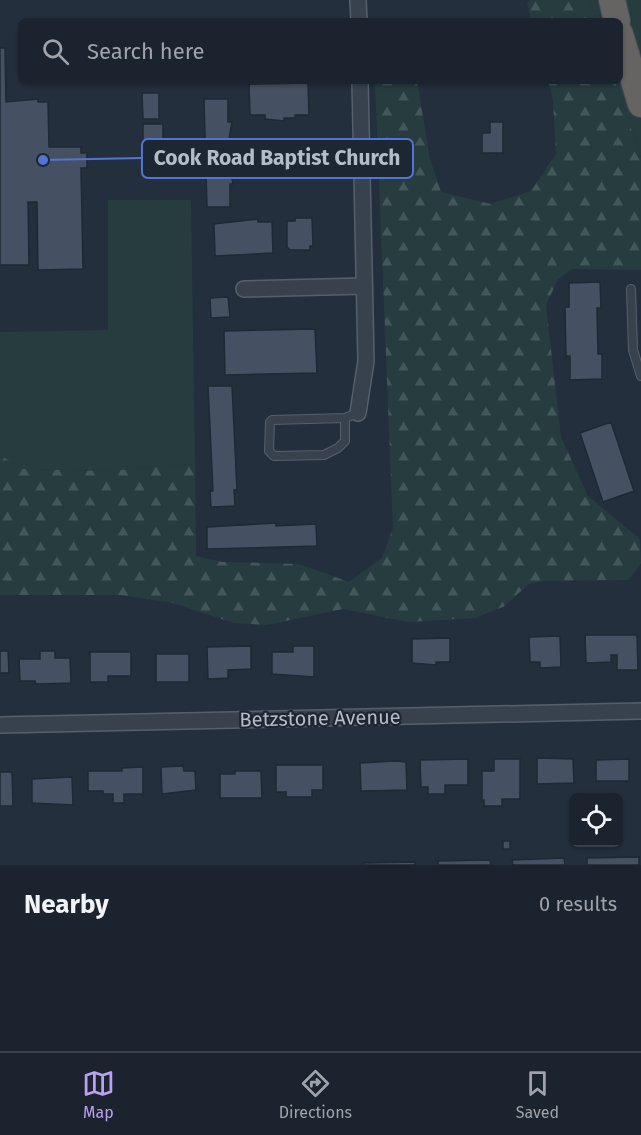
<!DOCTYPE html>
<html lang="en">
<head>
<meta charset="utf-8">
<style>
  body { margin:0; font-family:"Fira Sans",sans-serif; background:#242b36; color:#f1f3f6 }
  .controls { position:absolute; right:18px; bottom:18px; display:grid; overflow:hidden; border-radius:9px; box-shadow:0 2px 4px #0004 }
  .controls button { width:54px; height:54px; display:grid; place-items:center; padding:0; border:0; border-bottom:2px solid #39404a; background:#1b232e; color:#f1f3f6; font:30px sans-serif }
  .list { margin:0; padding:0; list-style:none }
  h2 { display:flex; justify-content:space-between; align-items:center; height:78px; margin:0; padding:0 24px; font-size:26px }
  h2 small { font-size:20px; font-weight:400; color:#a0a4aa }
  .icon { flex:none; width:33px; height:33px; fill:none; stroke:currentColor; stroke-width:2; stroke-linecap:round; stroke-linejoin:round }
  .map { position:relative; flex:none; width:641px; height:865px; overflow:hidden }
  .search { position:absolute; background:#1b232e; box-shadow:0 2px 4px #0004; left:18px; right:18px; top:18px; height:66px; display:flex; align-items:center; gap:15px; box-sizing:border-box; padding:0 21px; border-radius:9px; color:#a0a4aa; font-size:22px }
  .sheet { height:186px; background:#1b232e }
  nav { display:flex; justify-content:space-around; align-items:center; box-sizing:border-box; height:84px; border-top:2px solid #39404a; background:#1b232e; font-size:16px; color:#a0a4aa }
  nav a { display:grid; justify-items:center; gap:3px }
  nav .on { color:#bca0f2 }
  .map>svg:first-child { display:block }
</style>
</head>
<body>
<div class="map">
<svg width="641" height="865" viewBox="0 0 641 865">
  <defs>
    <pattern id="forest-firs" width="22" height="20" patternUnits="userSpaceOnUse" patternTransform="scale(1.5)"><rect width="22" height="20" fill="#263c3f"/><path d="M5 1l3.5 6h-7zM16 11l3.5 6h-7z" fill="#435659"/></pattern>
  </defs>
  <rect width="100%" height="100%" fill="#242f3e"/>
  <path fill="#263c3f" d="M589,0H641V158L615,81H620V21H596Z
    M108,200H191L195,464L107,471L23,469L0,455V332L108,330Z"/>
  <path fill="url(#forest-firs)" d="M530,0H589L596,21H532L527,3Z
    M377,81H417L430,159L441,192L491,204L531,191L556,154L553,100L548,81H615L641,158V270L572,269L558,279L546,305L561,437L588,496L640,539L641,563L628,580L542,581L529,584L503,607L475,618L408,622L343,609L267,625L234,623L173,603L120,595H0V455L23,469L107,471L195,464L196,556L223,562L299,564L349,582L382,558L393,528L375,83Z"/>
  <path fill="#455162" stroke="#1f2835" stroke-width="1.5" d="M0,48H5L6,102L38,99V102H48L49,147H81V153H87V168H81L83,269L38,270L37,202H28L29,265H0Z
    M308,83L309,115H295V118H284V121L265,119V115H250L249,84Z
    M142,93H159V119H143Z
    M204,99H228V122H232L229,139L234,157H231L230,167L233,184H230V207H207Z
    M490,122H503V153H482V133H490Z
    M143,124H163V150L143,149Z
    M295,218H312L313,246H310V250H290L287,247V221H295Z
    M258,219V222H272L273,253L215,256L214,224Z
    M600,282L601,308H597L598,354H602V379L570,380V356H566L565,307H569V283Z
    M228,297L230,317L211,318L210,298Z
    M315,329L317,373L225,375L224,331Z
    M208,386H232L237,490H234L235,506L211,507L210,491H213Z
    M611,422L634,491L603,502L580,433Z
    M276,523V526L316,524L317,546L207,549V527Z
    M585,635H637L638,670H617V655H611V662L586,663Z
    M560,636L561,667L540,668V662H530L529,637Z
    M450,638V662H436V665L412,663V639Z
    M251,646V669L228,670V678L208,679L207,647Z
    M293,646H314V677L272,674V652H293Z
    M0,651H8L9,673H0Z
    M40,651H55V658H70L71,683L36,684L35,681H20L19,659H40Z
    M90,652H131V676H108V682H90Z
    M156,654H189V682H156Z
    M537,758L573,759L574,783L537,784Z
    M468,759V785H445V794H428V787H421L420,760Z
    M494,759H520V799H502V806H484V800H482V771H494Z
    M629,759V781H596V760Z
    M396,761L406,762L407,790L361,791L360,763Z
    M276,765H323V790H312V797H286V792H276Z
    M183,766L184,771H195L196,790L162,794L161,767Z
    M143,767V794H124V803H113V794H103V791H88V771H122V768Z
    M235,771H261L262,798H220V774H235Z
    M0,772H12L13,806H0Z
    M72,777L73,805L32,803V779Z
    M503,841H510V849H503Z
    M639,857V865H587V858Z
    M564,858L565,865H513L512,860Z
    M490,860L491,865H438V861Z
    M415,862V865H363V863Z"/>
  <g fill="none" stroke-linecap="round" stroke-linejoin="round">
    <defs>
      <path id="service" d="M631,289L633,350L641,376
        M345,418V441L338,448L324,455L274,456L269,451L270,422L272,420L345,418L358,413"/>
      <path id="minor" d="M358,0L359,21
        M262,149H362
        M244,289L364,286
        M358,413L366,361L360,81
        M0,725L641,711"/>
      <path id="trunk" d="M612,0L617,21
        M620,34L641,104"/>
    </defs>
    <use href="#service" stroke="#565f6c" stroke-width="10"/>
    <use href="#minor" stroke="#565f6c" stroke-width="18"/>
    <use href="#trunk" stroke="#434c59" stroke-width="28"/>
    <use href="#service" stroke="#38414e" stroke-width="8"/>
    <use href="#minor" stroke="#38414e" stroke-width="15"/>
    <use href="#trunk" stroke="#656462" stroke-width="26"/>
  </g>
  <g text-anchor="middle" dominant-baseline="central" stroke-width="4.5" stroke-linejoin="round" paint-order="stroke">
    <g font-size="20" fill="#b4bcc9" stroke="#1d2633">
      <text transform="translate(320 718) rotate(-1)">Betzstone Avenue</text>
    </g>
  </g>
  <path fill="none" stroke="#5274d3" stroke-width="2" d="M43 160L142 158"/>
  <circle fill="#5274d3" stroke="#1d2633" stroke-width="2" cx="43" cy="160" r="6"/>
  <rect fill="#1d2633" stroke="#5274d3" stroke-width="2" x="142" y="139" width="271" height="39" rx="6"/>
  <g font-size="21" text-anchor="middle" font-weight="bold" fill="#b4bcc9">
    <text x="277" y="165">Cook Road Baptist Church</text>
  </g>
</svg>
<div class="controls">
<button><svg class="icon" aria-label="locate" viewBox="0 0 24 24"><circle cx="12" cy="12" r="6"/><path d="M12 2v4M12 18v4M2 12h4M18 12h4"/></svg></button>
</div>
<div class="search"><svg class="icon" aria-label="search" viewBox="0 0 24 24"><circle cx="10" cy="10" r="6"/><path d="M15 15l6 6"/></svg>Search here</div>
</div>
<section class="sheet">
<h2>Nearby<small>0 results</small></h2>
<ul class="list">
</ul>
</section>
<nav>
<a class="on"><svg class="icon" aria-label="map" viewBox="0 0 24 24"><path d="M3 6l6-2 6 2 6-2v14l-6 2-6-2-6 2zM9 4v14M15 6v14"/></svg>Map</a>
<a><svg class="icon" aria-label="directions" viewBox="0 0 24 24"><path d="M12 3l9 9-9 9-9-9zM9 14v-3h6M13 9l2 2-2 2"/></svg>Directions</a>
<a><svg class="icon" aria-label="saved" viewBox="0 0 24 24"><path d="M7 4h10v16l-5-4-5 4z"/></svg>Saved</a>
</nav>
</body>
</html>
